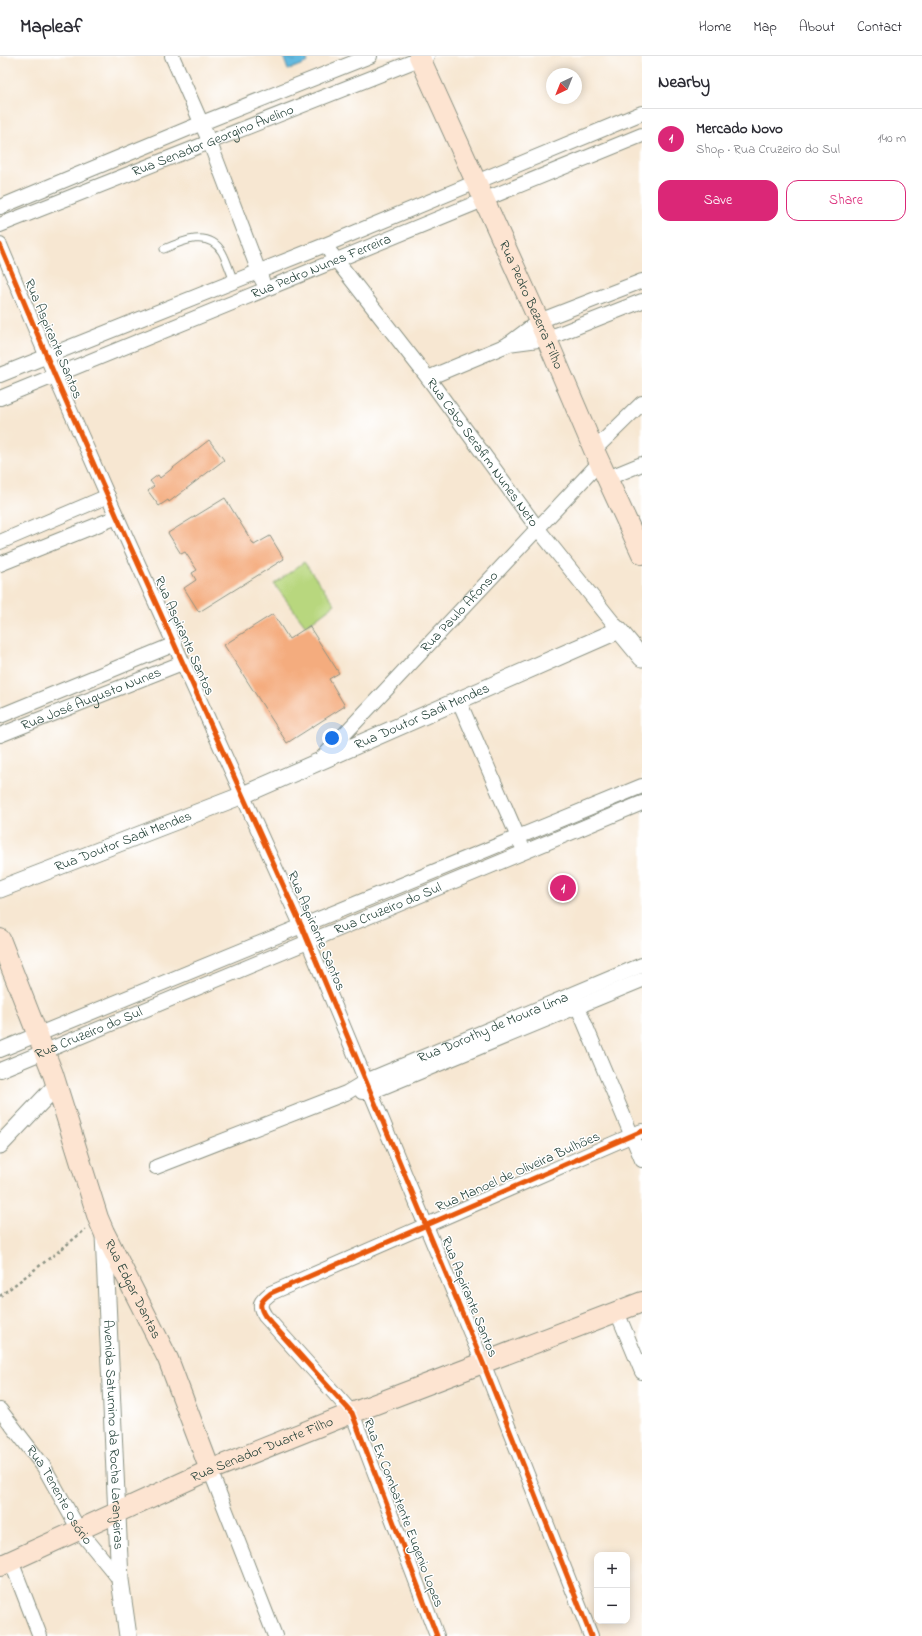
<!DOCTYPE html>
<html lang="en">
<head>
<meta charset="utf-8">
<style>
  body { margin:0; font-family:"Indie Flower",sans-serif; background:#f2f2f3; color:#2b2b33 }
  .controls { position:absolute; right:12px; bottom:12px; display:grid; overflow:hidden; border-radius:8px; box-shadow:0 2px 10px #0003 }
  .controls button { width:36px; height:36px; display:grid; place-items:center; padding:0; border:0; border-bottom:1px solid #e1e1e2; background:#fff; color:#2b2b33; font:20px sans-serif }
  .compass { position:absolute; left:546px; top:12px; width:36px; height:36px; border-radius:50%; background:#fff; box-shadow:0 2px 10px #0003; rotate:223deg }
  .you { position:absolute; left:332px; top:682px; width:14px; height:14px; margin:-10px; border:3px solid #fff; border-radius:50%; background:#1a73e8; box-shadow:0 0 0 6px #1a73e833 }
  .badge { display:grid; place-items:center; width:26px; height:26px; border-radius:50%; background:#db2777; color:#fff; font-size:13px; font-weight:700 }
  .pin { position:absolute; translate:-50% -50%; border:2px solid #fff; box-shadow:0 1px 4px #0006 }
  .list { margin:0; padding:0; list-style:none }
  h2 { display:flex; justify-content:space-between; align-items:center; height:52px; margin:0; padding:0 16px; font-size:17px }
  h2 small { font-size:13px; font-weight:400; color:#7c7c81 }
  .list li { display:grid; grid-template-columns:26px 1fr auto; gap:12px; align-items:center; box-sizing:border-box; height:60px; padding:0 16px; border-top:1px solid #e1e1e2 }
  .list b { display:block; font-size:15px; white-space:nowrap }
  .list p { margin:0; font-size:13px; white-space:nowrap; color:#7c7c81 }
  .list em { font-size:13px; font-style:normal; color:#7c7c81 }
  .actions { display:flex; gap:8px; padding:12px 16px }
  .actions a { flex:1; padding:9px 0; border:1px solid #db2777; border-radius:12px; text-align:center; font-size:14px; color:#db2777 }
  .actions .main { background:#db2777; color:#fff }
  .map { position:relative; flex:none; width:642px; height:1580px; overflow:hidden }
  header { display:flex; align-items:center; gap:24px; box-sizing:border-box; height:56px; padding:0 20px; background:#fff; border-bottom:1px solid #e1e1e2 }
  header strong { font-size:19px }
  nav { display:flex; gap:22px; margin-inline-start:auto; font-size:14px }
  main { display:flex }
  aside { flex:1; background:#fff }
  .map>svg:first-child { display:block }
</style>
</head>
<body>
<header>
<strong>Mapleaf</strong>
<nav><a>Home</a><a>Map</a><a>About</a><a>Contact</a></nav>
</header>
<main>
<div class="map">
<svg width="642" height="1580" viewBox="0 0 642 1580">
  <defs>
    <pattern id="water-ripples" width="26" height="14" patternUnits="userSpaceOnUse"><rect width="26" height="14" fill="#63bae0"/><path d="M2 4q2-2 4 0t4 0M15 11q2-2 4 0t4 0" fill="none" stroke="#5198b6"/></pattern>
  </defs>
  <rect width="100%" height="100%" fill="#fff"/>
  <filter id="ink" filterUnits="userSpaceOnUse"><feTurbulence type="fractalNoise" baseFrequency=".025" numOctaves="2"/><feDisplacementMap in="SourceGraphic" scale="8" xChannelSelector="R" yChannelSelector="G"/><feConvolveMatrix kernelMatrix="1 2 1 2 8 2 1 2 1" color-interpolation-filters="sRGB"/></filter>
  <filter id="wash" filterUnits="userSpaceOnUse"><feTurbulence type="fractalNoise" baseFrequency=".012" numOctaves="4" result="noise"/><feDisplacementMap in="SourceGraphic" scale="16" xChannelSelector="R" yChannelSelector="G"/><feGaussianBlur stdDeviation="0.9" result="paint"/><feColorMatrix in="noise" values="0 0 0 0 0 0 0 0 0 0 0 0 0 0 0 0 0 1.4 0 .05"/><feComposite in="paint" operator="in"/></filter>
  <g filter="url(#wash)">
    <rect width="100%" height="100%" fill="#f7e7d2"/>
    <path fill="#b8d77e" stroke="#6c8a59" d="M304,506L335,548L306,570L274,528Z"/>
    <path fill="url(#water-ripples)" stroke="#417c8a" d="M283,0H306L308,6L288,14Z"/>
    <g id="blocks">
      <path fill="#f4ac7e" d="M209,384L224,404L169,446L168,444L159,450L148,435L154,430L150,425L158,419L160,422Z
        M225,442L254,489L270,480L284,503L199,556L184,532L196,524L192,517L197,514L185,496L181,498L168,477Z
        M273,558L289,583L309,570L339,617L329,623L345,650L287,687L224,589Z"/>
    </g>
  </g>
  <g filter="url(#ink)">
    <use href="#blocks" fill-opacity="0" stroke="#8b9283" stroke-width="1"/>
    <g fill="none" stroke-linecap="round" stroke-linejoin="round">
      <defs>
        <path id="service" d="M164,193C182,185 209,173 222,196C227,205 230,216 234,225"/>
        <g id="minor">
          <path d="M172,0L210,87L262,224"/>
          <path d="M0,151L202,67L370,0"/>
          <path id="s1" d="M0,169L427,0"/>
          <path d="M0,189L55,320L117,461L302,871L483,1307L591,1580"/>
          <path id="s2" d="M330,196L428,322L538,473L619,574"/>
          <path d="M508,288L546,283L642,245"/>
          <path d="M0,319L325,189L642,57"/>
          <path d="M428,322L507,289L539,265L642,225"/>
          <path id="s3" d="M0,342L642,79"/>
          <path d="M594,394L642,347"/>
          <path d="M608,422L642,408"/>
          <path d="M0,486L108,440"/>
          <path d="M0,508L117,461"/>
          <path d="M459,645L521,788"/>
          <path d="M0,660L175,588"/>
          <path id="s4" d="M0,679L182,607"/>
          <path id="s5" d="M321,703L600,406"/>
          <path d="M574,942L642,1104"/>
          <path d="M0,994L642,730"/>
          <path id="s6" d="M0,1014L642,747"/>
          <path d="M362,1036H371L642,924"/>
          <path id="s7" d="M156,1111L346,1037L366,1025L642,909"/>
          <path d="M617,1256L642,1316"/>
          <path id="s8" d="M0,1354L44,1411L79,1474L120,1524"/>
          <path d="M210,1414L275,1580"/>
          <path d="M11,1505L40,1580"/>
          <path d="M437,1580L352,1357L265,1260C257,1248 261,1245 271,1237L642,1075"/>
        </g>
        <g id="tertiary">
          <path id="s9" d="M0,833L243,739L619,574L642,602"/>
          <path d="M0,1089L56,1030"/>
          <path id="s10" d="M104,1179L120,1524L128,1580"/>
        </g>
        <g id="secondary">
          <path id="s11" d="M419,0L539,265L594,394L642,498"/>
          <path id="s12" d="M0,883L53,1018L98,1162L104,1176L168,1303L210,1414"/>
          <path id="s13" d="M0,1510L210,1414L352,1357L642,1246"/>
        </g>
      </defs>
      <use href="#service" stroke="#8b9283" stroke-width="9"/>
      <use href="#minor" stroke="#8b9283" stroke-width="16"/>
      <use href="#tertiary" stroke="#8b9283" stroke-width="19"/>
      <use href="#secondary" stroke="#8b9283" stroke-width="22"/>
      <path stroke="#8b9283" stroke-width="2.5" stroke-dasharray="3 3" stroke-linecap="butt" d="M0,1240L59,1195L86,1173"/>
      <use href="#service" stroke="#fff" stroke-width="7"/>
      <use href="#minor" stroke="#fff" stroke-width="14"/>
      <use href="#tertiary" stroke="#fff" stroke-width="17"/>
      <use href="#secondary" stroke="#fde4d1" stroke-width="20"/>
      <defs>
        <path id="cycleway" d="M0,189L55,320L117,461L302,871L483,1307L591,1580
          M437,1580L352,1357L265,1260C257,1248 261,1245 271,1237L642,1075"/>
      </defs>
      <use href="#cycleway" stroke="#fff" stroke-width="8"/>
      <use href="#cycleway" stroke="#e8590c" stroke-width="5"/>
    </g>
  </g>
  <g text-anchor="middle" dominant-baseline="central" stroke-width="3" stroke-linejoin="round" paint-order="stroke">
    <g font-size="14" fill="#1f3d34" stroke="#fff">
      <text stroke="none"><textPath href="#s1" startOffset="229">Rua Senador Georgino Avelino</textPath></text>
      <text stroke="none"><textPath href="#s3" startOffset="347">Rua Pedro Nunes Ferreira</textPath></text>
      <text stroke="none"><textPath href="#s11" startOffset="273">Rua Pedro Bezerra Filho</textPath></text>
      <text transform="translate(53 283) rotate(67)">Rua Aspirante Santos</text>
      <text stroke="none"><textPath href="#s2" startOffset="252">Rua Cabo Serafim Nunes Neto</textPath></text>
      <text stroke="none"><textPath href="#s5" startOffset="202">Rua Paulo Afonso</textPath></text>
      <text transform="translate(184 580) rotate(66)">Rua Aspirante Santos</text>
      <text stroke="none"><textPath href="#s4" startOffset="98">Rua José Augusto Nunes</textPath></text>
      <text stroke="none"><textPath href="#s9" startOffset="456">Rua Doutor Sadi Mendes</textPath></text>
      <text stroke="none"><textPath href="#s9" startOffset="132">Rua Doutor Sadi Mendes</textPath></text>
      <text stroke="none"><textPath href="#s6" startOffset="420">Rua Cruzeiro do Sul</textPath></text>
      <text transform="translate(316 875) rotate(67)">Rua Aspirante Santos</text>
      <text stroke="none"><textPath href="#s7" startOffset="365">Rua Dorothy de Moura Lima</textPath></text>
      <text stroke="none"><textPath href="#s6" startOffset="96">Rua Cruzeiro do Sul</textPath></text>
      <text transform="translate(518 1116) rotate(-24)">Rua Manoel de Oliveira Bulhões</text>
      <text stroke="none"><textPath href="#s12" startOffset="375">Rua Edgar Dantas</textPath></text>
      <text transform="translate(469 1241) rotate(68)">Rua Aspirante Santos</text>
      <text stroke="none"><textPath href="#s10" startOffset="200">Avenida Saturnino da Rocha Laranjeiras</textPath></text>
      <text stroke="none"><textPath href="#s13" startOffset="287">Rua Senador Duarte Filho</textPath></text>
      <text stroke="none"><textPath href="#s8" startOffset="104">Rua Tenente Osório</textPath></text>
      <text transform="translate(403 1457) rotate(69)">Rua Ex Combatente Eugenio Lopes</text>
    </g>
  </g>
</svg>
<div class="controls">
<button>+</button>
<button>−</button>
</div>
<svg class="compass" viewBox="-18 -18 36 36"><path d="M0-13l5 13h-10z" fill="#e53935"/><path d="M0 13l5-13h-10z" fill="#7c7c81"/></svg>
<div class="you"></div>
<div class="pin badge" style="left:563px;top:832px">1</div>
</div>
<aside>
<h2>Nearby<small></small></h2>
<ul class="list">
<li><span class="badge">1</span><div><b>Mercado Novo</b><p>Shop · Rua Cruzeiro do Sul</p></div><em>140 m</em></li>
</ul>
<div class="actions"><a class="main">Save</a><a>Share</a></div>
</aside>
</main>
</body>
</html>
